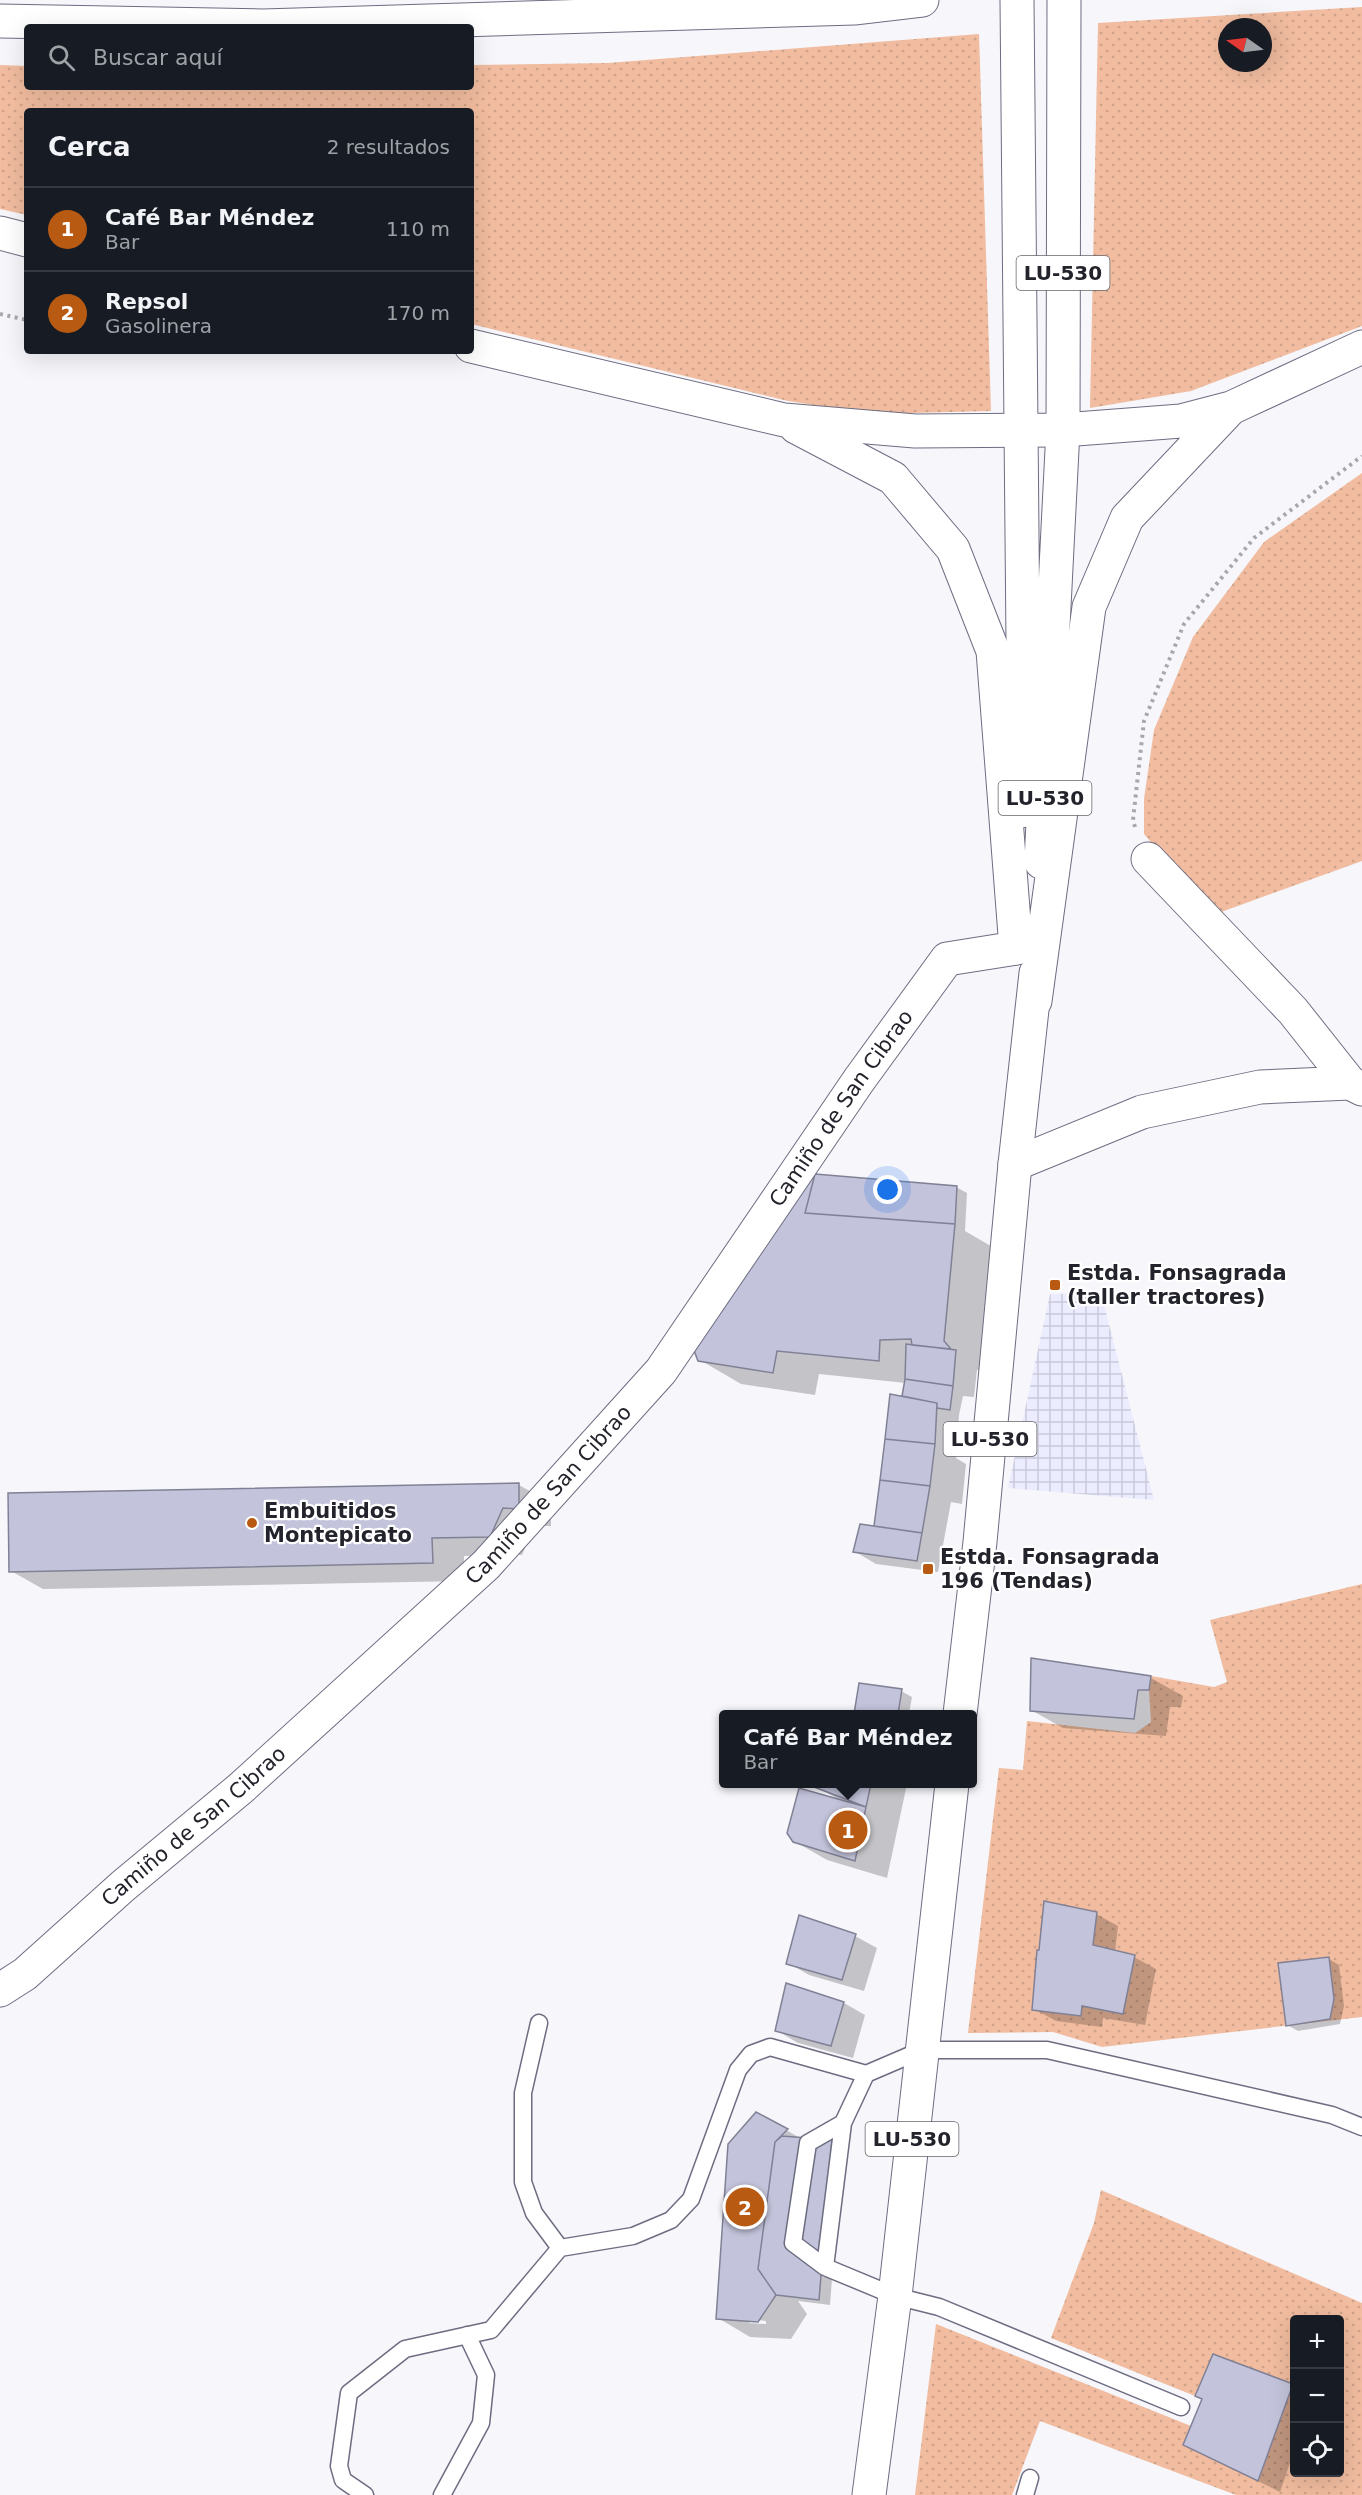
<!DOCTYPE html>
<html lang="es">
<head>
<meta charset="utf-8">
<style>
  body { margin:0; font-family:"DejaVu Sans",sans-serif; background:#20242c; color:#f1f3f6 }
  .controls { position:absolute; right:18px; bottom:18px; display:grid; overflow:hidden; border-radius:6px; box-shadow:0 6px 24px #0002 }
  .controls button { width:54px; height:54px; display:grid; place-items:center; padding:0; border:0; border-bottom:2px solid #363941; background:#171b24; color:#f1f3f6; font:30px sans-serif }
  .compass { position:absolute; left:1218px; top:18px; width:54px; height:54px; border-radius:50%; background:#171b24; box-shadow:0 6px 24px #0002; rotate:284deg }
  .you { position:absolute; left:888px; top:1190px; width:21px; height:21px; margin:-15px; border:4px solid #fff; border-radius:50%; background:#1a73e8; box-shadow:0 0 0 9px #1a73e833 }
  .badge { display:grid; place-items:center; width:39px; height:39px; border-radius:50%; background:#b95a13; color:#fff; font-size:20px; font-weight:700 }
  .pin { position:absolute; translate:-50% -50%; border:3px solid #fff; box-shadow:0 2px 6px #0006 }
  .popup { position:absolute; left:719px; top:1710px; width:258px; height:78px; box-sizing:border-box; display:grid; place-content:center; border-radius:6px; background:#171b24; filter:drop-shadow(0 2px 4px #0005); font-size:20px; white-space:nowrap; color:#9ea1a6 }
  .popup b { font-size:22px; color:#f1f3f6 }
  .popup::after { content:''; position:absolute; left:50%; top:100%; margin-left:-12px; border:12px solid transparent; border-top-color:#171b24 }
  .list { margin:0; padding:0; list-style:none }
  h2 { display:flex; justify-content:space-between; align-items:center; height:78px; margin:0; padding:0 24px; font-size:26px }
  h2 small { font-size:20px; font-weight:400; color:#9ea1a6 }
  .list li { display:grid; grid-template-columns:39px 1fr auto; gap:18px; align-items:center; box-sizing:border-box; height:84px; padding:0 24px; border-top:2px solid #363941 }
  .list b { display:block; font-size:22px; white-space:nowrap }
  .list p { margin:0; font-size:20px; white-space:nowrap; color:#9ea1a6 }
  .list em { font-size:20px; font-style:normal; color:#9ea1a6 }
  .icon { flex:none; width:33px; height:33px; fill:none; stroke:currentColor; stroke-width:2; stroke-linecap:round; stroke-linejoin:round }
  .map { position:relative; flex:none; width:1362px; height:2495px; overflow:hidden }
  .search { position:absolute; background:#171b24; box-shadow:0 6px 24px #0002; left:24px; top:24px; width:450px; height:66px; display:flex; align-items:center; gap:15px; box-sizing:border-box; padding:0 21px; border-radius:6px; color:#9ea1a6; font-size:22px }
  .panel { position:absolute; background:#171b24; box-shadow:0 6px 24px #0002; left:24px; top:108px; width:450px; height:246px; border-radius:6px }
  .map>svg:first-child { display:block }
</style>
</head>
<body>
<div class="map">
<svg width="1362" height="2495" viewBox="0 0 1362 2495">
  <defs>
    <pattern id="industrial-grid" width="8" height="8" patternUnits="userSpaceOnUse" patternTransform="scale(1.5)"><rect width="8" height="8" fill="#ececff"/><path d="M0 4h8M4 0v8" fill="none" stroke="#cacadb"/></pattern>
    <pattern id="grass-dots" width="8" height="8" patternUnits="userSpaceOnUse" patternTransform="scale(1.5)"><rect width="8" height="8" fill="#f1bc9f"/><path d="M2 2h.1M6 6h.1" fill="none" stroke="#cea189" stroke-width="1.8" stroke-linecap="round"/></pattern>
  </defs>
  <rect width="100%" height="100%" fill="#f6f6fb"/>
  <path fill="url(#industrial-grid)" d="M1101,1293L1154,1500L1008,1488L1050,1294Z"/>
  <path fill="url(#grass-dots)" fill-rule="evenodd" d="M1362,7V326L1191,391L1090,408L1098,23ZM1227,27H1263V63H1227Z
    M979,34L991,411L872,414L788,401L471,324V111H27V215L0,209V65L27,66V87H471V65L608,63Z
    M1362,473V861L1213,915L1144,834V799L1154,730L1193,637L1264,542Z
    M1362,1584V2017L1102,2047L1053,2032L968,2033L999,1768L1023,1770L1027,1721L1135,1733L1151,1722L1149,1690L1151,1676L1214,1687L1227,1682L1210,1620ZM1093,1945L1135,1955L1123,2014L1082,2006L1081,2015L1033,2010L1037,1950Z
    M1101,2190L1362,2303V2495H1236L1040,2421L1012,2495H915L936,2324L1191,2426L1183,2445L1258,2480L1293,2384L1213,2354L1195,2396L1051,2338L1094,2223ZM1294,2320H1340V2472H1294Z"/>
  <path fill="#0003" fill-rule="evenodd" d="M956,1187L967,1193L965,1231L996,1249L990,1371L977,1370L974,1397L963,1396L959,1415L956,1458L966,1464L962,1504L951,1502L938,1572L876,1564L854,1551L875,1528L882,1480L910,1399L904,1396L906,1383L819,1374L815,1395L741,1384L700,1360Z
    M519,1485L551,1503V1526H535L522,1555L464,1556V1581L43,1589L11,1571Z
    M1033,1659L1151,1678L1183,1696L1181,1707H1170L1166,1736L1063,1728L1031,1710Z
    M860,1684L901,1691L912,1697L909,1714H856Z
    M816,1784H907L887,1878L827,1860L794,1841L839,1800L816,1786Z
    M1096,1914L1118,1926L1115,1952L1134,1957L1156,1969L1145,2025L1103,2018L1102,2027L1056,2021L1034,2009Z
    M800,1917L855,1936L877,1948L864,1991L809,1975L788,1963Z
    M1329,1959L1339,1965L1344,2006L1340,2024L1298,2031L1287,2025Z
    M844,2003L865,2015L853,2058L798,2043L776,2030Z
    M757,2114L802,2139L831,2142L842,2148L830,2305L798,2301L807,2314L791,2339L750,2337L718,2318ZM749,2319L766,2321V2324L749,2323Z
    M1214,2356L1294,2387V2451L1280,2492L1184,2445L1203,2400Z"/>
  <path fill="#c3c3db" stroke="#818196" stroke-width="1.5" d="M815,1174L805,1213L955,1224L944,1341L951,1349L912,1345L911,1339L880,1340L879,1361L777,1351L773,1373L698,1361L692,1345Z
    M815,1174L957,1186L955,1224L805,1213Z
    M906,1344L956,1350L953,1386L905,1379Z
    M905,1379L953,1386L950,1410L937,1408V1403L902,1396Z
    M890,1394L937,1403L935,1444L885,1439Z
    M885,1439L935,1444L930,1486L880,1480Z
    M880,1480L930,1486L922,1533L874,1526Z
    M519,1483V1509L503,1508L490,1537L432,1538L433,1563L9,1572L8,1493Z
    M860,1524L922,1533L917,1561L853,1552Z
    M1031,1658L1151,1676L1149,1690H1138L1134,1719L1030,1711Z
    M859,1683L902,1689L898,1714H854Z
    M815,1784H871L866,1807L814,1787Z
    M799,1788L866,1807L855,1861L793,1842L787,1833Z
    M1044,1901L1097,1912L1093,1945L1135,1955L1123,2014L1082,2006L1081,2016L1032,2010L1037,1950H1039Z
    M799,1915L856,1934L842,1980L786,1964Z
    M1329,1957L1334,1999L1330,2019L1286,2026L1278,1963Z
    M786,1983L844,2002L831,2046L775,2031Z
    M756,2112L788,2129L775,2142L758,2269L776,2295L758,2322L716,2319L728,2144Z
    M782,2136L832,2140L819,2300L776,2295L758,2269L775,2142Z
    M1213,2354L1293,2384L1258,2481L1183,2445L1202,2399L1195,2396Z"/>
  <g fill="none" stroke-linecap="round" stroke-linejoin="round">
    <defs>
      <path id="service" d="M539,2023L523,2093V2182L534,2213L560,2248L633,2236L671,2220L691,2199L738,2070L751,2054L770,2047L866,2074
        M825,2267L793,2243L808,2143L843,2123
        M1181,2407L939,2307L895,2296L825,2267L843,2123L866,2074L922,2050H1047L1332,2115L1362,2127
        M365,2495L343,2480L339,2466L349,2393L405,2349L491,2330L560,2248
        M442,2495L481,2423L486,2375L467,2335
        M1025,2495L1030,2478"/>
      <g id="minor">
        <path d="M1148,859L1293,1011L1350,1083"/>
        <path d="M1015,1164L1142,1112L1260,1087L1350,1083L1362,1089"/>
        <path id="s1" d="M0,1990L25,1974L123,1886L241,1788L486,1565L661,1371L859,1080L947,959L1016,948"/>
      </g>
      <path id="primary" d="M1017,0L1024,749L1021,811
        M1041,862L1063,430L1064,0
        M960,1714L980,1542L1015,1164L1036,973
        M869,2495L895,2296L952,1784"/>
      <path id="motorway" d="M0,21L263,26L854,8L922,0
        M0,233L27,240
        M471,346L784,420L915,431L1063,430L1181,421L1231,408
        M796,427L893,478L953,549L993,651L1016,948
        M1035,1001L1089,607L1127,518L1231,408L1362,347"/>
    </defs>
    <use href="#service" stroke="#6d6d82" stroke-width="19"/>
    <use href="#minor" stroke="#6d6d82" stroke-width="35"/>
    <use href="#primary" stroke="#6d6d82" stroke-width="35"/>
    <use href="#motorway" stroke="#6d6d82" stroke-width="35"/>
    <path stroke="#a7a7ad" stroke-width="4" stroke-dasharray="3 4.5" stroke-linecap="butt" d="M0,314L27,320
      M1135,827L1133,820L1144,721L1184,624L1254,538L1362,456"/>
    <use href="#service" stroke="#fff" stroke-width="16"/>
    <use href="#minor" stroke="#fff" stroke-width="33"/>
    <use href="#primary" stroke="#fff" stroke-width="33"/>
    <use href="#motorway" stroke="#fff" stroke-width="33"/>
  </g>
  <g fill="#b95a13" stroke="#fff" stroke-width="2">
    <rect x="1049" y="1279" width="12" height="12" rx="3"/>
    <circle cx="252" cy="1523" r="6"/>
    <rect x="922" y="1563" width="12" height="12" rx="3"/>
  </g>
  <g text-anchor="middle" dominant-baseline="central" stroke-width="4.5" stroke-linejoin="round" paint-order="stroke">
    <g fill="#fff" stroke="#65656b" stroke-width="1.5">
      <rect x="1016.5" y="256" width="93" height="34" rx="4.5"/>
      <rect x="998.5" y="781" width="93" height="34" rx="4.5"/>
      <rect x="943.5" y="1422" width="93" height="34" rx="4.5"/>
      <rect x="865.5" y="2122" width="93" height="34" rx="4.5"/>
    </g>
    <g font-size="20" font-weight="bold" fill="#23232c">
      <text x="1063" y="273">LU-530</text>
      <text x="1045" y="798">LU-530</text>
      <text x="990" y="1439">LU-530</text>
      <text x="912" y="2139">LU-530</text>
    </g>
    <g font-size="21" fill="#23232c" stroke="#fff">
      <text stroke="none"><textPath href="#s1" startOffset="1226">Camiño de San Cibrao</textPath></text>
      <text stroke="none"><textPath href="#s1" startOffset="740">Camiño de San Cibrao</textPath></text>
      <text stroke="none"><textPath href="#s1" startOffset="254">Camiño de San Cibrao</textPath></text>
    </g>
    <g font-size="21" font-weight="bold" fill="#23232c" stroke="#fff" text-anchor="start">
      <text x="1067" y="1273">Estda. Fonsagrada<tspan x="1067" dy="24">(taller tractores)</tspan></text>
      <text x="264" y="1511">Embuitidos<tspan x="264" dy="24">Montepicato</tspan></text>
      <text x="940" y="1557">Estda. Fonsagrada<tspan x="940" dy="24">196 (Tendas)</tspan></text>
    </g>
  </g>
</svg>
<div class="controls">
<button>+</button>
<button>−</button>
<button><svg class="icon" aria-label="locate" viewBox="0 0 24 24"><circle cx="12" cy="12" r="6"/><path d="M12 2v4M12 18v4M2 12h4M18 12h4"/></svg></button>
</div>
<svg class="compass" viewBox="-18 -18 36 36"><path d="M0-13l5 13h-10z" fill="#e53935"/><path d="M0 13l5-13h-10z" fill="#9ea1a6"/></svg>
<div class="you"></div>
<div class="pin badge" style="left:848px;top:1830px">1</div>
<div class="popup"><b>Café Bar Méndez</b>Bar</div>
<div class="pin badge" style="left:745px;top:2207px">2</div>
<div class="search"><svg class="icon" aria-label="search" viewBox="0 0 24 24"><circle cx="10" cy="10" r="6"/><path d="M15 15l6 6"/></svg>Buscar aquí</div>
<section class="panel">
<h2>Cerca<small>2 resultados</small></h2>
<ul class="list">
<li><span class="badge">1</span><div><b>Café Bar Méndez</b><p>Bar</p></div><em>110 m</em></li>
<li><span class="badge">2</span><div><b>Repsol</b><p>Gasolinera</p></div><em>170 m</em></li>
</ul>
</section>
</div>
</body>
</html>
